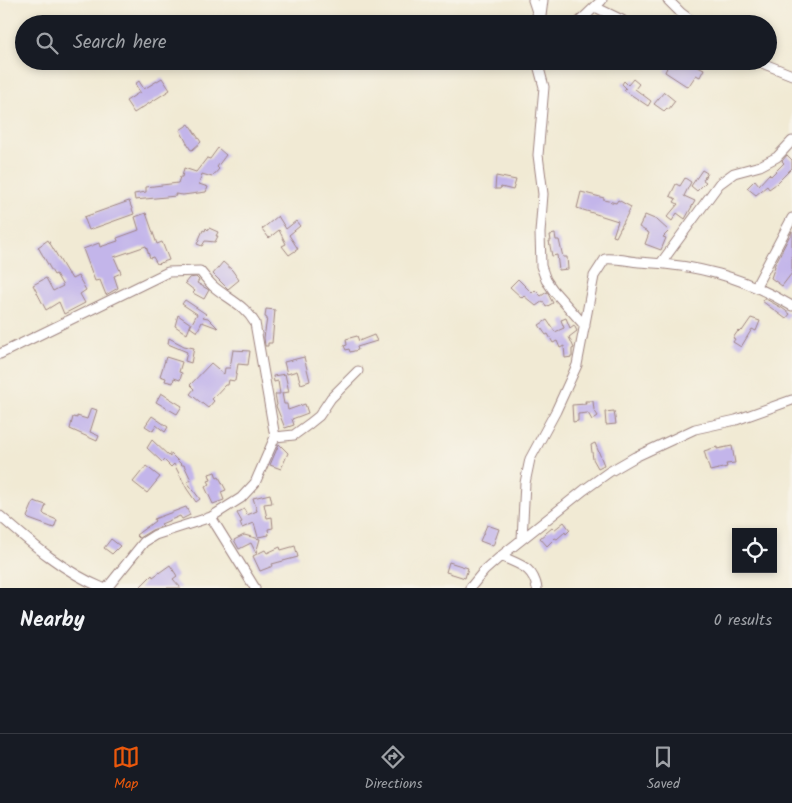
<!DOCTYPE html>
<html lang="en">
<head>
<meta charset="utf-8">
<style>
  body { margin:0; font-family:Kalam,sans-serif; background:#20242c; color:#f1f3f6 }
  .controls { position:absolute; right:15px; bottom:15px; display:grid; overflow:hidden; border-radius:0px; box-shadow:0 2px 8px #0003 }
  .controls button { width:45px; height:45px; display:grid; place-items:center; padding:0; border:0; border-bottom:1px solid #363941; background:#171b24; color:#f1f3f6; font:25px sans-serif }
  .list { margin:0; padding:0; list-style:none }
  h2 { display:flex; justify-content:space-between; align-items:center; height:65px; margin:0; padding:0 20px; font-size:21px }
  h2 small { font-size:16px; font-weight:400; color:#9ea1a6 }
  .icon { flex:none; width:28px; height:28px; fill:none; stroke:currentColor; stroke-width:2; stroke-linecap:round; stroke-linejoin:round }
  .map { position:relative; flex:none; width:792px; height:588px; overflow:hidden }
  .search { position:absolute; background:#171b24; box-shadow:0 2px 8px #0003; left:15px; right:15px; top:15px; height:55px; display:flex; align-items:center; gap:12px; box-sizing:border-box; padding:0 18px; border-radius:28px; color:#9ea1a6; font-size:19px }
  .sheet { height:145px; background:#171b24 }
  nav { display:flex; justify-content:space-around; align-items:center; box-sizing:border-box; height:70px; border-top:1px solid #363941; background:#171b24; font-size:14px; color:#9ea1a6 }
  nav a { display:grid; justify-items:center; gap:2px }
  nav .on { color:#ea580c }
  .map>svg:first-child { display:block }
</style>
</head>
<body>
<div class="map">
<svg width="792" height="588" viewBox="0 0 792 588">
  <rect width="100%" height="100%" fill="#f7f3e8"/>
  <filter id="ink" filterUnits="userSpaceOnUse"><feTurbulence type="fractalNoise" baseFrequency=".02" numOctaves="2"/><feDisplacementMap in="SourceGraphic" scale="10" xChannelSelector="R" yChannelSelector="G"/><feConvolveMatrix kernelMatrix="1 2 1 2 8 2 1 2 1" color-interpolation-filters="sRGB"/></filter>
  <filter id="wash" filterUnits="userSpaceOnUse"><feTurbulence type="fractalNoise" baseFrequency=".0096" numOctaves="4" result="noise"/><feDisplacementMap in="SourceGraphic" scale="20" xChannelSelector="R" yChannelSelector="G"/><feGaussianBlur stdDeviation="1.12" result="paint"/><feColorMatrix in="noise" values="0 0 0 0 0 0 0 0 0 0 0 0 0 0 0 0 0 1.4 0 .05"/><feComposite in="paint" operator="in"/></filter>
  <g filter="url(#wash)">
    <rect width="100%" height="100%" fill="#f1ead4"/>
    <g id="blocks">
      <path fill="#c3b5ea" d="M679,61H688L704,69L700,77L696,75L688,87L665,72L669,63L676,67Z
        M162,78L170,90L134,113L126,101L140,92L135,84L139,81L144,89Z
        M633,79L639,84L635,89L651,101L648,106L624,90L626,88L622,84L624,81L628,85Z
        M664,92L675,101L668,110L667,108L664,111L654,104Z
        M189,124L201,142L192,150L190,149L180,130Z
        M218,148L226,155L217,167L219,169L212,177L202,174L199,184L208,187L206,192L183,195L175,194L176,196L135,200L134,194L146,192V187L178,183L180,177H182L184,168L196,172L207,158L210,159Z
        M787,155L792,160V168L776,184L769,189L767,186L756,195L747,188L755,180L759,185L769,174L771,176L784,163L782,161Z
        M702,170L707,173L703,180L706,182L697,191L691,186Z
        M496,176L516,180L513,190L501,187L500,189H495Z
        M685,178L691,182L684,196L695,201L685,219L677,213L672,221L667,217L678,204L674,202L676,199L670,196L676,184L680,186Z
        M581,192L604,198V200L616,203L618,200L631,207L616,237L613,236L618,221L577,208Z
        M129,201L134,214L89,230L84,217Z
        M146,213L157,244L162,242L169,260L157,264L153,257L150,258L146,246L114,257L121,273L114,276L118,288L106,295L100,280L95,281L83,249L99,243L100,247L118,241L117,238L139,230L135,217Z
        M645,215L657,220L669,231L663,237L666,238L661,250L645,244L649,233L639,227Z
        M278,216L286,229L296,221L300,226L289,235L298,249L289,255L282,246L286,244L279,230L269,238L262,229Z
        M206,228L208,230L209,228L218,232L216,236H218L215,242L205,241L202,246L197,244L203,230L205,231Z
        M792,231V273L782,286L771,278L775,266H774Z
        M555,234L556,240H559L563,257H567L568,269L559,270L557,255L552,256L549,241H551L550,235Z
        M48,240L68,274H69L72,279L78,276L86,290L80,294L85,303L64,314L59,302L46,310L33,285L46,278L53,291L63,286L56,274L54,275L38,247Z
        M223,262L232,270L239,280L228,289L213,274Z
        M196,277L199,280L197,283L209,290L204,299L193,293L195,291L185,283L189,278Z
        M518,279L532,293L535,290L541,296L547,292L553,303L546,307L543,301L536,306L524,296L522,298L510,287Z
        M764,298L782,308L790,314L786,319L762,301Z
        M185,300L206,314L203,317L208,318L218,328L202,322L197,332L190,327L197,314L182,304Z
        M266,309L275,310L272,343H268V346H265L264,338L267,318L265,317Z
        M178,315L191,324L187,334L175,326Z
        M566,318L570,328L574,325L577,331L569,337L574,348L572,349V357L565,358L564,346L560,348L557,341L553,343L548,334L546,335L539,325L547,320L555,332L564,328L561,320Z
        M751,318L760,321L756,331L752,329L741,347L733,342L735,339L733,338L738,331L739,332L741,330L742,331Z
        M374,335L377,341L357,347L358,350L350,352L349,349L346,350L344,346L347,345L346,339L357,336L359,341Z
        M169,338L184,346L194,348L191,363L185,361L187,352L168,344Z
        M233,350L250,351L248,365L238,364L235,381L229,380L228,385H225L212,399L214,401L208,408L190,394L194,389L190,385L211,363L224,374L225,368H230Z
        M166,357L182,362L179,372L182,373L180,380L174,378L173,383L165,381L166,378L160,376Z
        M304,357L310,381L301,384L297,371L287,374L284,362Z
        M285,374L289,392L282,393L284,404H287L288,410L305,404L308,413L292,419L294,425L285,428L276,406L277,405L275,394H280L278,381L274,382L273,376Z
        M161,393L182,406L177,414L156,402Z
        M585,401H593L594,410L598,416L592,420L588,413L578,414V421L573,422L572,405L586,404Z
        M91,408L97,410L90,432L99,436L97,441L70,429L73,417L77,418V416L87,419Z
        M614,411L616,424L606,425L605,412Z
        M152,416L168,427L165,432L156,425L153,431L145,426Z
        M152,440L170,457V453L182,465H184L191,480L187,482L200,499L196,502L187,489L174,464L171,467L164,460L162,462L147,448Z
        M595,443L604,465L598,468L593,459L591,445Z
        M279,444L288,453L281,469L270,465Z
        M732,446L735,463L726,464L727,467L710,471L704,451L717,447V449Z
        M146,466L160,477L147,493L133,482Z
        M215,472L217,478L219,477L226,490L221,492L224,500L213,504L205,487L210,484L208,481L211,480L209,474Z
        M270,494L272,503L264,504L267,518L272,517L273,528L268,529L269,535L258,537L254,523L242,528L240,523L242,522L237,513L244,509L247,515L257,511L253,498Z
        M34,501L46,505L43,513L45,515L57,520L54,528L29,519L27,517Z
        M186,507L190,515L182,519L180,516L161,524L163,526L152,530L139,538L136,535L155,521L154,519Z
        M564,522L570,530L566,534L565,532L557,539L555,538L547,546L540,538L552,528L554,530Z
        M487,525L499,529L493,546L480,541Z
        M244,535L260,539L256,553L251,543L239,549L234,540Z
        M111,539L120,546L112,554L104,548Z
        M295,546L298,557L272,564L273,566L260,571L253,556L265,550L267,553L280,547L281,550Z
        M449,562L468,568L465,578L446,572Z
        M170,565L177,576L173,579L181,588H139L152,575L153,577Z"/>
    </g>
  </g>
  <g filter="url(#ink)">
    <use href="#blocks" fill-opacity="0" stroke="#9e8480" stroke-width="1"/>
    <g fill="none" stroke-linecap="round" stroke-linejoin="round">
      <defs>
        <path id="minor" d="M533,0L541,24
          M668,0L681,13L696,24
          M595,7L622,20L626,24
          M541,16L543,0
          M577,24L602,0
          M537,61L544,87L538,155L543,194L540,233L541,266L546,280L553,290L585,326
          M757,61L792,75
          M661,263L719,184L734,173L760,166L777,157L792,141
          M756,286L792,218
          M0,354L168,272L200,271C204,276 209,282 213,286C228,299 245,305 255,323L275,437L255,483L241,498L211,517L155,535L144,542L107,588
          M275,437L294,435L309,424L319,416L331,398L358,371
          M0,516C32,544 64,572 103,588
          M211,517L255,588
          M522,539L525,483L530,459L556,411L577,365L594,276L605,259C617,258 628,261 639,262C697,265 742,276 792,306
          M501,556C519,565 533,566 537,588
          M470,588L484,571L501,556L584,490L609,472L635,457L695,429L736,420L792,400"/>
      </defs>
      <use href="#minor" stroke="#9e8480" stroke-width="11"/>
      <use href="#minor" stroke="#fff" stroke-width="9"/>
    </g>
  </g>
</svg>
<div class="controls">
<button><svg class="icon" aria-label="locate" viewBox="0 0 24 24"><circle cx="12" cy="12" r="6"/><path d="M12 2v4M12 18v4M2 12h4M18 12h4"/></svg></button>
</div>
<div class="search"><svg class="icon" aria-label="search" viewBox="0 0 24 24"><circle cx="10" cy="10" r="6"/><path d="M15 15l6 6"/></svg>Search here</div>
</div>
<section class="sheet">
<h2>Nearby<small>0 results</small></h2>
<ul class="list">
</ul>
</section>
<nav>
<a class="on"><svg class="icon" aria-label="map" viewBox="0 0 24 24"><path d="M3 6l6-2 6 2 6-2v14l-6 2-6-2-6 2zM9 4v14M15 6v14"/></svg>Map</a>
<a><svg class="icon" aria-label="directions" viewBox="0 0 24 24"><path d="M12 3l9 9-9 9-9-9zM9 14v-3h6M13 9l2 2-2 2"/></svg>Directions</a>
<a><svg class="icon" aria-label="saved" viewBox="0 0 24 24"><path d="M7 4h10v16l-5-4-5 4z"/></svg>Saved</a>
</nav>
</body>
</html>
